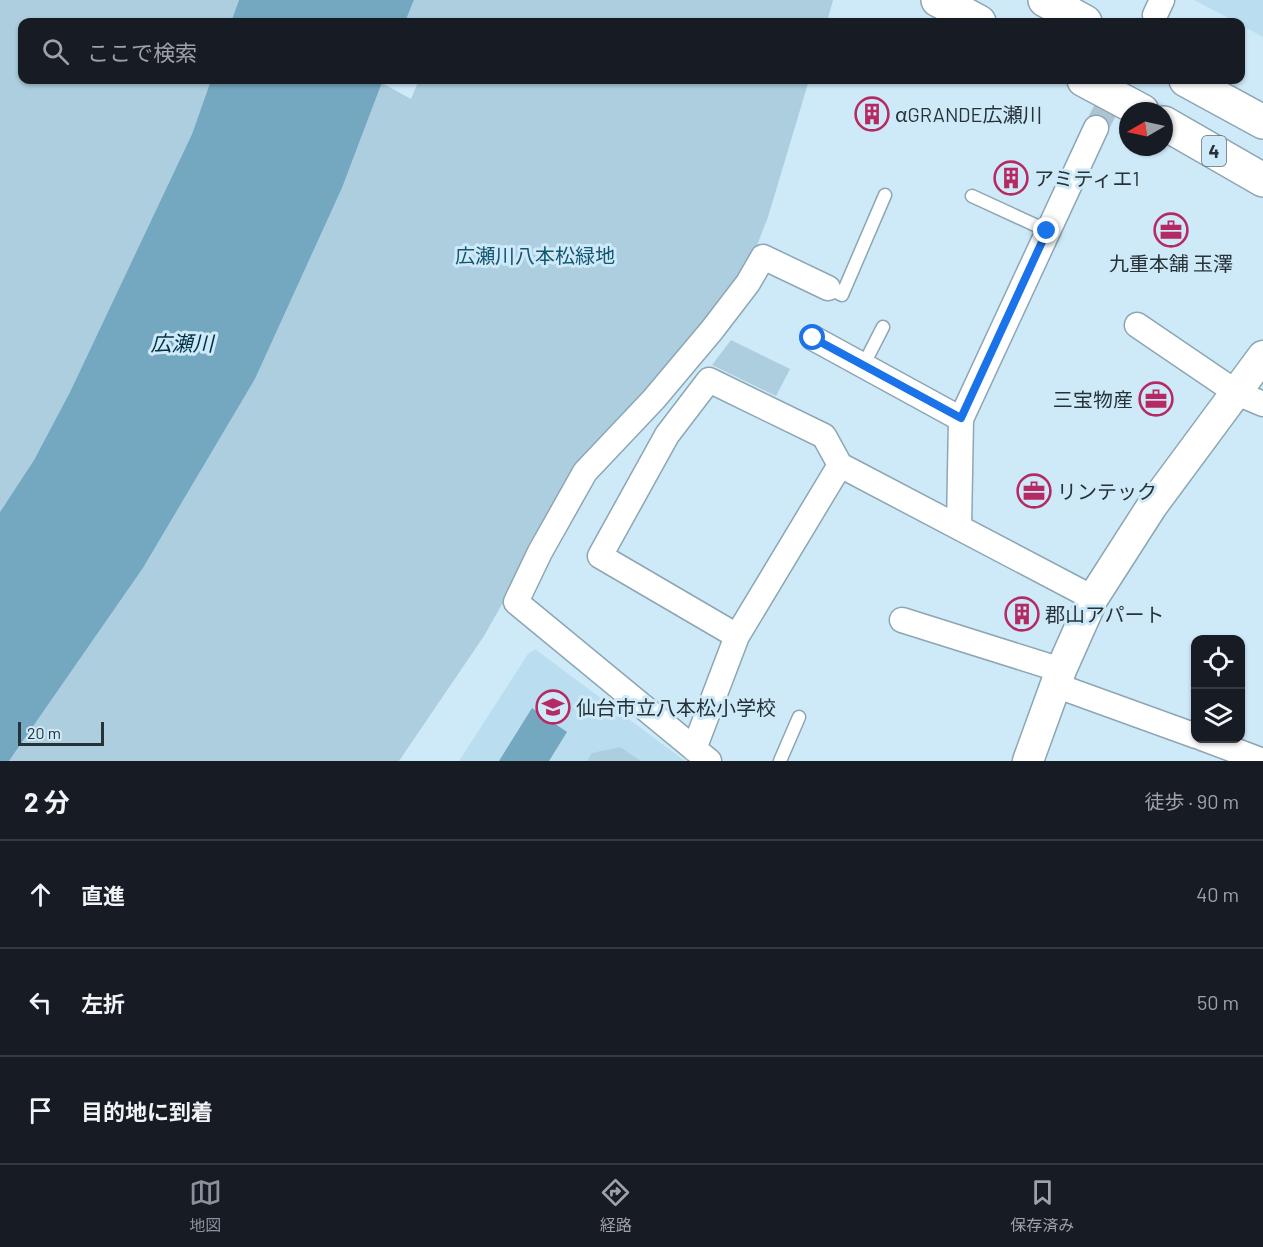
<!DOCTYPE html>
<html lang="ja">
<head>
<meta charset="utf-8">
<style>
  body { margin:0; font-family:Barlow,"Noto Sans JP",sans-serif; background:#20242c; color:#f1f3f6 }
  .controls { position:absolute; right:18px; bottom:18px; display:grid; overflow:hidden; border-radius:12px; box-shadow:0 2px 4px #0004 }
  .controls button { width:54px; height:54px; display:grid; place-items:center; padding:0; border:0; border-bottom:2px solid #363941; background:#171b24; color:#f1f3f6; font:30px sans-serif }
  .compass { position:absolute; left:1119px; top:102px; width:54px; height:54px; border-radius:50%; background:#171b24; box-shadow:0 2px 4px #0004; rotate:261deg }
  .scale { position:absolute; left:18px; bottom:15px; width:86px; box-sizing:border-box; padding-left:6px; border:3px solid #273238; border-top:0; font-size:16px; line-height:21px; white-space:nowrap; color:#273238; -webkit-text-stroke:4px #ceeaf8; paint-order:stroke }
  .stop { position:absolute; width:18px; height:18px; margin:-14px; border:4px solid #1a73e8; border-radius:50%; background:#fff }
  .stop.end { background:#1a73e8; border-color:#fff; box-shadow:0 2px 6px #0008 }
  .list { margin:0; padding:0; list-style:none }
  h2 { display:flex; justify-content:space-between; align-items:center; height:78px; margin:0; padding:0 24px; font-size:26px }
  h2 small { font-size:20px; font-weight:400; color:#9ea1a6 }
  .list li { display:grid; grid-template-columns:39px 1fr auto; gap:18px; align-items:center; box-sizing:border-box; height:108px; padding:0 24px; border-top:2px solid #363941 }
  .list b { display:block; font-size:22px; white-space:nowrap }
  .list em { font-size:20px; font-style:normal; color:#9ea1a6 }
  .icon { flex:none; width:33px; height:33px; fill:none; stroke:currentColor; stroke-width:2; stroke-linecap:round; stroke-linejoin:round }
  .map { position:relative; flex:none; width:1263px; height:761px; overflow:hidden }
  .search { position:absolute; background:#171b24; box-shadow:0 2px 4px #0004; left:18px; right:18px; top:18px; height:66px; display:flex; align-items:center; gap:15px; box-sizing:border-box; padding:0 21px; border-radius:12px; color:#9ea1a6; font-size:22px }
  .sheet { height:402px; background:#171b24 }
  nav { display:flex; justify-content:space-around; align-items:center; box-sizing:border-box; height:84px; border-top:2px solid #363941; background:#171b24; font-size:16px; color:#9ea1a6 }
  nav a { display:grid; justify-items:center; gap:3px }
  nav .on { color:#8c9099 }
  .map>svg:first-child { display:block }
</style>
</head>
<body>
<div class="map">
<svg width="1263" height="761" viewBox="0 0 1263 761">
  <rect width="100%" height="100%" fill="#ceeaf8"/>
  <path fill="#badeef" d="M1194,0H1263V37L1241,25L1240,22H1236Z
    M535,649L685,761H459L528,654Z"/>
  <path fill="#adcedf" d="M0,0H239L231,22H22V80H211L192,134L70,392L34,460L0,512Z
    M414,0H833L827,22H405Z
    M419,80H809L768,217L750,263L726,301L579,469L484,636L399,761H9L143,568L255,379L342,188L382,83L411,99Z
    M731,340L790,369L776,396L712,365Z
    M620,747L641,761H587L592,753Z"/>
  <path fill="#74a7c0" d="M239,0H414L405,22H231Z
    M211,80H383L342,188L255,379L143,568L9,761H0V512L34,460L70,392L192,134Z
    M532,708L567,732L549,761H499Z"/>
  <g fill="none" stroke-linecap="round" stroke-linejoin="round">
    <path stroke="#adc5d2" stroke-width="24" stroke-dasharray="24 12" stroke-linecap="butt" d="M1096,128L1121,80"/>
    <defs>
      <path id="service" d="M972,196L1048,231
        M828,288L842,295L885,195
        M863,366L883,327
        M780,761L799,717"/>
      <path id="minor" d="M1155,15L1162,0
        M1137,325L1237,393L1263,404
        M813,338L961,419
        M959,527L961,419L1096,128
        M902,620L1061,670
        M737,636L840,465
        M1055,685L1196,736
        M1202,738L1263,761
        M694,749L737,636L600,556L667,435L709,380L824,436L840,465L1093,598
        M709,761L516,602L540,552L585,472L654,399L712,330L748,283L763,257L828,288"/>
      <path id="tertiary" d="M1028,761L1061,670L1093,598L1152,506L1263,356"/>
      <path id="trunk" d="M938,0L979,22
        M1045,0L1085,22
        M1084,80L1142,111
        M1186,80L1263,122
        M1164,123L1263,180"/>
    </defs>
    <use href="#service" stroke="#8ca6b4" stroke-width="15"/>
    <use href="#minor" stroke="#8ca6b4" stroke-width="27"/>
    <use href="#tertiary" stroke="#8ca6b4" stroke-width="33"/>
    <use href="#trunk" stroke="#8ca6b4" stroke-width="36"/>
    <use href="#service" stroke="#fff" stroke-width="12"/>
    <use href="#minor" stroke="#fff" stroke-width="24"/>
    <use href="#tertiary" stroke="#fff" stroke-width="30"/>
    <use href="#trunk" stroke="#fff" stroke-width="33"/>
  </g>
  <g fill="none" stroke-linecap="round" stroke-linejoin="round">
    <path stroke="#1a73e8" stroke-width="8" d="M813,338L961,418L1047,231"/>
  </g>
  <defs>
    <symbol id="building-ring" viewBox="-11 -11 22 22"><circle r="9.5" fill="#ceeaf8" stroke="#b62a63" stroke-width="1.5"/><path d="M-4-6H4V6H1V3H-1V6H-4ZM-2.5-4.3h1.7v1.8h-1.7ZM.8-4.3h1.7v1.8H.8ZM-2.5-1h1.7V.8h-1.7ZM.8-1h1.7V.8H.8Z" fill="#b62a63"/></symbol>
    <symbol id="office-ring" viewBox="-11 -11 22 22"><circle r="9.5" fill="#ceeaf8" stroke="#b62a63" stroke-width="1.5"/><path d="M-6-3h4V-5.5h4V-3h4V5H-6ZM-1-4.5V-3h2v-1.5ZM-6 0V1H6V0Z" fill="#b62a63"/></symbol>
    <symbol id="school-ring" viewBox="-11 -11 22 22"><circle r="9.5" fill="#ceeaf8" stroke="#b62a63" stroke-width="1.5"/><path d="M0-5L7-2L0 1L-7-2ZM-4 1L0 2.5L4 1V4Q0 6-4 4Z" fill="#b62a63"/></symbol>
  </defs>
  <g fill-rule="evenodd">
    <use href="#building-ring" x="853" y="95" width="38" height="38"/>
    <use href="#building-ring" x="992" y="159" width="38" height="38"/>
    <use href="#office-ring" x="1152" y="211" width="38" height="38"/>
    <use href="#office-ring" x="1137" y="380" width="38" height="38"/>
    <use href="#office-ring" x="1015" y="472" width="38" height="38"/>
    <use href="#building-ring" x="1003" y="595" width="38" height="38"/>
    <use href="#school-ring" x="534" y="688" width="38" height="38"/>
  </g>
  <g text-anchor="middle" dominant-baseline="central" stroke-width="6" stroke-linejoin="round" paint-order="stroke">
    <rect fill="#ceeaf8" stroke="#596972" stroke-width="1.5" x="1202" y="136" width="24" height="30" rx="4.5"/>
    <g font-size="18" font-weight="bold" fill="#273238">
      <text x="1214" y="151">4</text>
    </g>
    <g font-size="20" fill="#273238" stroke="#ceeaf8" text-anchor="start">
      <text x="895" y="114">αGRANDE広瀬川</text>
      <text x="1034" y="178">アミティエ1</text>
      <text x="1171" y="263" text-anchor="middle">九重本舗 玉澤</text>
      <text x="1133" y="399" text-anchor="end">三宝物産</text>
      <text x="1057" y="491">リンテック</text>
      <text x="1045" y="614">郡山アパート</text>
      <text x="576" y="707">仙台市立八本松小学校</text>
    </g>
    <g font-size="20" fill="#145670" stroke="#ceeaf8">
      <text x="535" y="255">広瀬川八本松緑地</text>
    </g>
    <g font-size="21" font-style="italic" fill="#003042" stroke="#ceeaf8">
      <text x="182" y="342">広瀬川</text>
    </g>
  </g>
</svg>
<div class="controls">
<button><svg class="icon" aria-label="locate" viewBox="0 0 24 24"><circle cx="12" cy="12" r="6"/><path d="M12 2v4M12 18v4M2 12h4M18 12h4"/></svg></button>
<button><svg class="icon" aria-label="layers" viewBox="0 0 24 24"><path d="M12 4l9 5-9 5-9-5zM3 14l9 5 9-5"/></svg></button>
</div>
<svg class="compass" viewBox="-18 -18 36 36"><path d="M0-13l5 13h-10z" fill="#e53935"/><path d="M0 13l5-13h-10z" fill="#9ea1a6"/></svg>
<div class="scale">20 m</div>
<div class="stop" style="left:813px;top:338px"></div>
<div class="stop end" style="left:1047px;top:231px"></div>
<div class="search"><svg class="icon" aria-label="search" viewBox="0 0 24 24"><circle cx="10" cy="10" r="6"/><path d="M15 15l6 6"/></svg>ここで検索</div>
</div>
<section class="sheet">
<h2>2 分<small>徒歩 · 90 m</small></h2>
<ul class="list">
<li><svg class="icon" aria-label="ahead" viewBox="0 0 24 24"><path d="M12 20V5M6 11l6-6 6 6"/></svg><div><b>直進</b></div><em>40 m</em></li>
<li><svg class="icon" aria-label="left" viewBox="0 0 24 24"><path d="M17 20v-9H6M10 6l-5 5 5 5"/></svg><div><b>左折</b></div><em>50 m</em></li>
<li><svg class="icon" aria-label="arrive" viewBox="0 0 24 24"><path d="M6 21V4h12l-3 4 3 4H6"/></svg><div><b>目的地に到着</b></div></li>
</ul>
</section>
<nav>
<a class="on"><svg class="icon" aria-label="map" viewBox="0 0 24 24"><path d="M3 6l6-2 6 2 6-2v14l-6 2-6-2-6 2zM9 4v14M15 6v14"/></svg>地図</a>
<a><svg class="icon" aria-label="directions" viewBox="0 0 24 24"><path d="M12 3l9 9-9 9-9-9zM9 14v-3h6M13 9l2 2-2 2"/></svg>経路</a>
<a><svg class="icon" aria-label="saved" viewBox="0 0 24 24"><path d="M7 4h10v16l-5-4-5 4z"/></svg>保存済み</a>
</nav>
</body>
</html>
